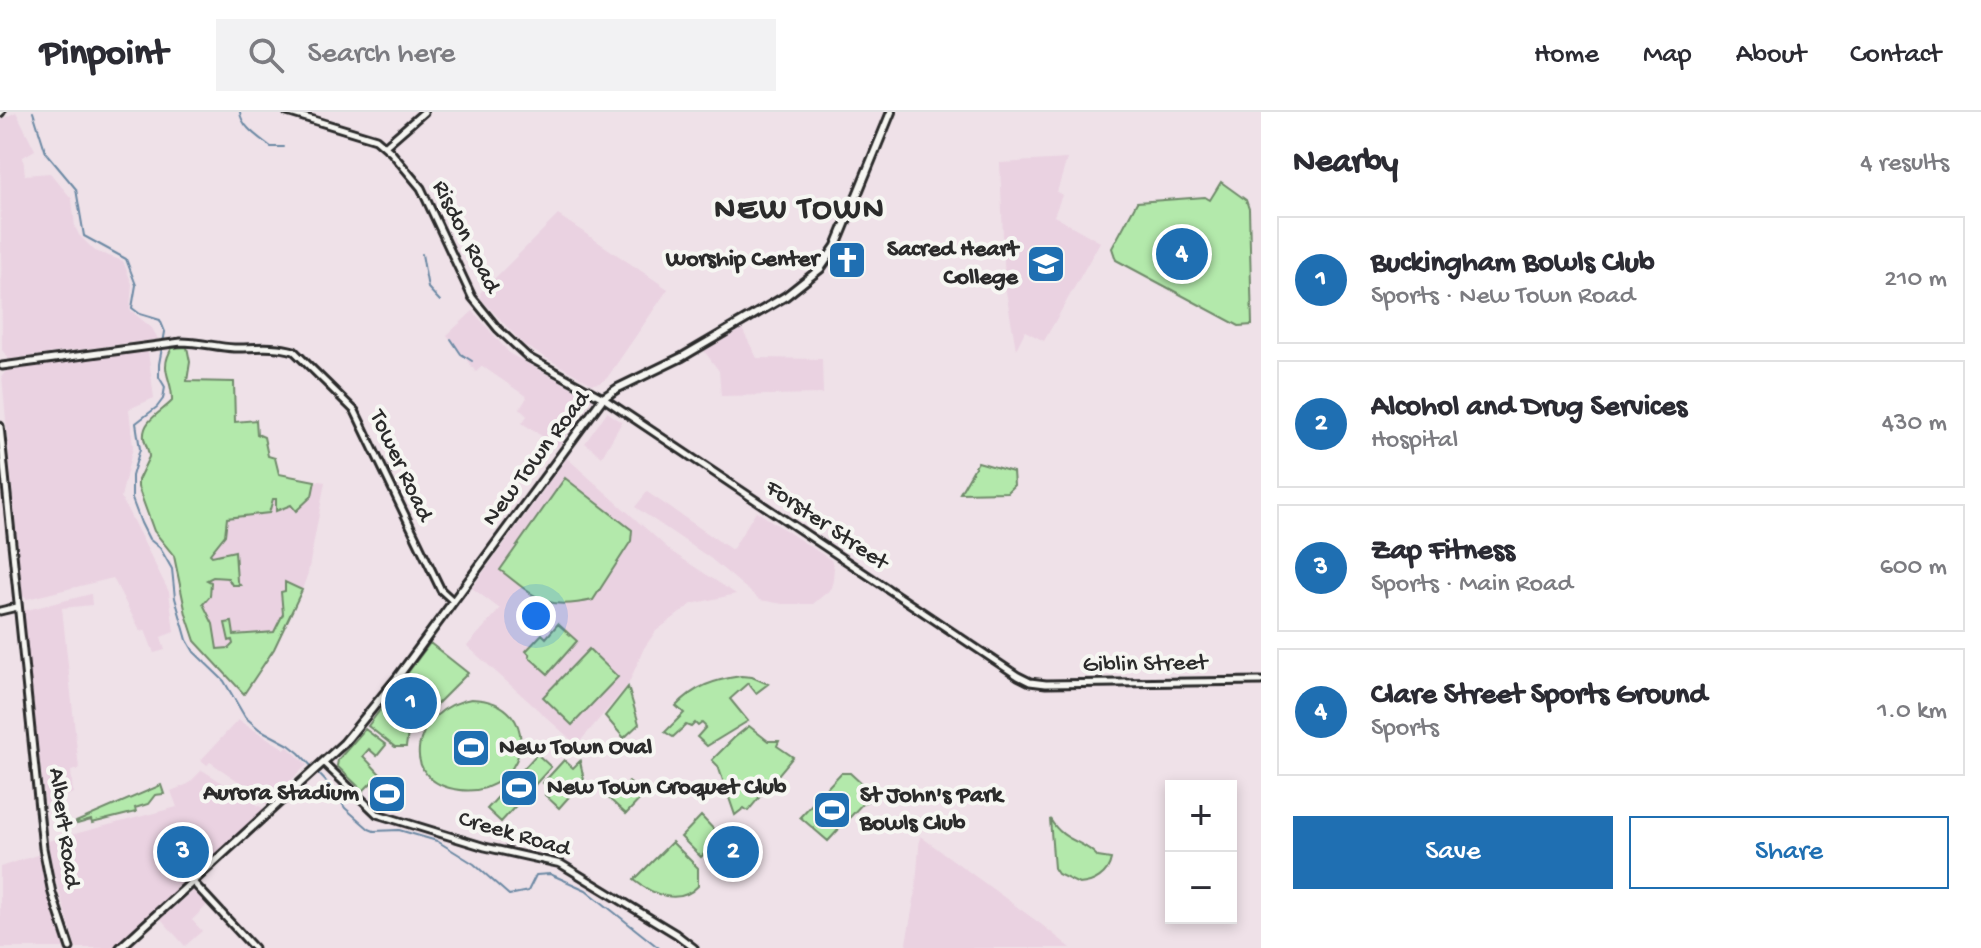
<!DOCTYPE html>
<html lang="en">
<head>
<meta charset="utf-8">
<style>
  body { margin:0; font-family:"Gochi Hand",sans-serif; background:#f2f2f3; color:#2b2b33 }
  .controls { position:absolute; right:24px; bottom:24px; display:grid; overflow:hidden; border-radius:0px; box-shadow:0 4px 12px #0003 }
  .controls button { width:72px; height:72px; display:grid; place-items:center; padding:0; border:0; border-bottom:2px solid #e1e1e2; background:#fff; color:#2b2b33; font:40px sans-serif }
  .you { position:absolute; left:536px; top:504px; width:28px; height:28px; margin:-20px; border:6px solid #fff; border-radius:50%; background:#1a73e8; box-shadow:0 0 0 12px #1a73e833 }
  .badge { display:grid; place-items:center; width:52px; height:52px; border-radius:50%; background:#1f6fb2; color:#fff; font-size:26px; font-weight:700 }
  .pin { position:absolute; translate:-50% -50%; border:4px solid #fff; box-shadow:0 2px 8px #0006 }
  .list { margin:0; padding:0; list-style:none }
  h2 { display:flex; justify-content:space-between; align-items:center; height:104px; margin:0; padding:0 32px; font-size:34px }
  h2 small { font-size:26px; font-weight:400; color:#7c7c81 }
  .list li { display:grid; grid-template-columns:52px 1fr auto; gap:24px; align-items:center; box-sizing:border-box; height:128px; margin:0 16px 16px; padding:0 16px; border:2px solid #e1e1e2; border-radius:0px }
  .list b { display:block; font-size:30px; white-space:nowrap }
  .list p { margin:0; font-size:26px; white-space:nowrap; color:#7c7c81 }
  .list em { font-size:26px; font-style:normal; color:#7c7c81 }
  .actions { display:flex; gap:16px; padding:24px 32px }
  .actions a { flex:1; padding:18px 0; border:2px solid #1f6fb2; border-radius:0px; text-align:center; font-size:28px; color:#1f6fb2 }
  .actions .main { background:#1f6fb2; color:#fff }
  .icon { flex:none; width:44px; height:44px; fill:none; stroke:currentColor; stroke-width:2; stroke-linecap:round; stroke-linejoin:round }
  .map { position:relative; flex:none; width:1261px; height:836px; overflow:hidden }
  header { display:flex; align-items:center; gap:48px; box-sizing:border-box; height:112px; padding:0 40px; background:#fff; border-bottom:2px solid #e1e1e2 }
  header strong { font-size:38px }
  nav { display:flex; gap:44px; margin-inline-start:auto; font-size:28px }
  .search { width:560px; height:72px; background:#f2f2f3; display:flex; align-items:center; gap:20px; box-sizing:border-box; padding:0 28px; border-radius:0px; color:#7c7c81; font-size:30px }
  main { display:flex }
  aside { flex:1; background:#fff }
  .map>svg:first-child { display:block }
</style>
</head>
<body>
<header>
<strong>Pinpoint</strong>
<div class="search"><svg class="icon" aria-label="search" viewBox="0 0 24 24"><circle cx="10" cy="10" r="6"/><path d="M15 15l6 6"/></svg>Search here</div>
<nav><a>Home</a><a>Map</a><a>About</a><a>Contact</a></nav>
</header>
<main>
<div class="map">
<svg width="1261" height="836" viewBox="0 0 1261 836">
  <rect width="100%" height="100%" fill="#efe1e8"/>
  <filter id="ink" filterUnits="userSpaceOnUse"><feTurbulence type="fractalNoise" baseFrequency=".0125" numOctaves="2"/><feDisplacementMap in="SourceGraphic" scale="16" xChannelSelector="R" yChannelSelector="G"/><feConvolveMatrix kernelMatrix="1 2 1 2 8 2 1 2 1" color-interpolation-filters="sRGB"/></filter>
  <g filter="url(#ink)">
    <path fill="#ead2e1" d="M16,0L35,38L23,45L25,63L50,61L72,87L75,115L79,123L95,139L123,149L132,172L130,198L152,216L158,227L9,247L2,238L0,8Z
      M1067,47L1057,80L1062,83L1054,104L1100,130L1044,229L1025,219L1016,237L1005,174L1000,51Z
      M558,103L668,177L607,266L600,271L592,272L525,234L482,188L480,181Z
      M473,199L510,242L592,287L558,335L522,311L527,304L520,297L527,285L482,254L476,260L447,223Z
      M742,217L757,246L822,247L823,282L721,284L719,259L704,239Z
      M187,235L190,250L187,269L234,270L235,310L256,308L257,322L264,325L268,344L275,346L279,362L325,370L308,461L300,483L274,537L244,582L195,529L186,502L174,444L154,419L138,375V368L149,345L143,324L145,318L149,309L172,289V279L166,264L165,247L172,236Z
      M148,239L154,286L129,297L133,335L121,385L169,480L174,520L161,525L165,538L154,541L145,518L140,519L113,466L27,487L22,484L2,264L6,259Z
      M607,300L622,310L602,345L585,331Z
      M567,346L672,440L736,482L692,492L656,519L644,536L628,573L577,633L467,534L500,497L472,476Z
      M647,380L732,438L756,399L831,448L834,456L832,476L813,492H783L760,488L710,446L635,395Z
      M91,482L92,493L62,496L79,657L71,659L73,681L45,692L23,499Z
      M238,608L285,637L288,635L307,653L266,692L238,669L210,650L207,653L201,648Z
      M202,658L264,697L112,836H76L51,752L48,729L177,695L171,679L188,672Z
      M738,712L755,728V734L749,753L734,769L708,745Z
      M920,724L1042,813L1071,836H907L906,831L915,783Z
      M40,742L66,836H0V755Z
      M193,778L207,793L192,808L202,819L185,834L161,807Z"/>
    <path fill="#b3e9ab" stroke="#6f8a6b" stroke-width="2" d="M1221,70L1246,88L1249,97L1252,213L1239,214L1116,148L1112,136L1137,90L1205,85L1210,88Z
      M187,235L190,250L187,269L234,270L235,310L256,308L257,322L264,325L268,344L275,346L279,362L315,369L312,384L296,399L291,393L276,399V387H273L269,401L227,406L225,423L210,442L212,444L235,439L237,469L240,473H232L228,466L213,465L207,468L211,470L210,484L203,492L213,512L217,537L229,536L233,532L232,528L229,529L225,511L232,510L234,523L274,520L283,502L281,480L285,479V470L302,478L274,537L244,582L195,529L186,502L174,444L154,419L138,375V368L149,345C149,338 145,333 144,326C142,308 162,300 172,289C173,266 158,259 172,236Z
      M978,350L1013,360L1014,373L1007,380L960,381Z
      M565,366L632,418L631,429L593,488C544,499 537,486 500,458Z
      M558,512L577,529L548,562L529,545L530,543L526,539L542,522L546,526Z
      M430,531L468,561L408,621L406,635H395L368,614Z
      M589,537L618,565L572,613L543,585Z
      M741,564L752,565L768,572L756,581L748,571L730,587L748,609L707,634L697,625L706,615L702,611L698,614L695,611L691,615L686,613L673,625L665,620L684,601L676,594C695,574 714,568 741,564Z
      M628,575L639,612L624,626L605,604Z
      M471,587C548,589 528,686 460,678C396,671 412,597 471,587Z
      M749,614L768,629H779L777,634L793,645L748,699L744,696L735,703L718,654L712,648L734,626Z
      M365,617L386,633L377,644L369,637L363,644L380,662L363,679L337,654L338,648Z
      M537,642L551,655L501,710L487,697Z
      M564,648L573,656L580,649L584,668L559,696L545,683L550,677L543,671Z
      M841,661H850L876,685L863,691L828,729L800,705Z
      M618,670L624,675L629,670L644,683L626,702L605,683Z
      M161,673L164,682L155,683L148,692L135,696L136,700L92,711L91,708L77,712L76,710Z
      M701,704L721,725L701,745L681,725Z
      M1050,707C1065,732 1083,727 1098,745L1111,747C1108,763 1094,771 1079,772L1058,762L1054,756Z
      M672,730L698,756V774C679,794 653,783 634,768Z"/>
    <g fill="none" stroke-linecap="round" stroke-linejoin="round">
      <path stroke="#6c89a4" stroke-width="2" d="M33,0L46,41L76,77L84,124L126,147L136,173L132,196L140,202L160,208L165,220L159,252V265L165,275L163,287L157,295L136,311L140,337L132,364V387L141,411L149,427L160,436L172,457L175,486L187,528L194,540L224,569L245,605L259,617L289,633L299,641L334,678L345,696L369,717L374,719L399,718L437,729L474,752L509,783L528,779L536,763L550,762L586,778L659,836
        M240,0C241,15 260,26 271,35H284
        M422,142L428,176L440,189
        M451,227L461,242L472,249"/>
      <defs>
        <path id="tertiary" d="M287,0L376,27L391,40L421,76L472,185L498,217L528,245L603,286L1018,564L1030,570L1046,572L1261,569
          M0,1L1,0
          M385,34L424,0
          M2,254L181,230C199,230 216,235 234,236C253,236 275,233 294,239L355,299L441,478L453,489
          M0,314L43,736L52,781L70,836
          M0,499L17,495
          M324,651L377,702L485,735L561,752L676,822L694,836
          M192,769L254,836"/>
        <path id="secondary" d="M120,836L344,631L397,566L603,286L618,276L682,245L786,184L820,157L836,134L891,0"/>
      </defs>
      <use href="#tertiary" stroke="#2b2b2b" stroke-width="11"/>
      <use href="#secondary" stroke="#2b2b2b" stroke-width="12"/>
      <use href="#tertiary" stroke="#f6f6f2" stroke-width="5"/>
      <use href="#secondary" stroke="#f6f6f2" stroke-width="6"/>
    </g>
  </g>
  <defs>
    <symbol id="church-square" viewBox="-11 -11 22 22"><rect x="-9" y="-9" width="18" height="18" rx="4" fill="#1f6fb2" stroke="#f6f6f2"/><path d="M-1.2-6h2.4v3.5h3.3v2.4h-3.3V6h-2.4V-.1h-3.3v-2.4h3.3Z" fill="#fff"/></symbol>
    <symbol id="school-square" viewBox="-11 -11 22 22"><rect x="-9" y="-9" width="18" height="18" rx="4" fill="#1f6fb2" stroke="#f6f6f2"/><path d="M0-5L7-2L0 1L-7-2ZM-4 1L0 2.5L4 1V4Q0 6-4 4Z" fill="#fff"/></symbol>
    <symbol id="stadium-square" viewBox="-11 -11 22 22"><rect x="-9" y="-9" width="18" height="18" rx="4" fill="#1f6fb2" stroke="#f6f6f2"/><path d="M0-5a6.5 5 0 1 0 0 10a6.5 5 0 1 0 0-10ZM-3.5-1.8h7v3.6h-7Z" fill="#fff"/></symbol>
  </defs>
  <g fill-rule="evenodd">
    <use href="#church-square" x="825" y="126" width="44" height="44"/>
    <use href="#school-square" x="1024" y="130" width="44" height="44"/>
    <use href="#stadium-square" x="449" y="614" width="44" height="44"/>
    <use href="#stadium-square" x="497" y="654" width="44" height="44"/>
    <use href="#stadium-square" x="365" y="660" width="44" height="44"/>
    <use href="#stadium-square" x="810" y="676" width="44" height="44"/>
  </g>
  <g text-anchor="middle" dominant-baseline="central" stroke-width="8" stroke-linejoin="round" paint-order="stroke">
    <g font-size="24" fill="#2b2b2b" stroke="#f6f6f2">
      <text transform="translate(465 125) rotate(63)">Risdon Road</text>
      <text transform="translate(537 347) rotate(-53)">New Town Road</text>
      <text transform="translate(400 354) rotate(65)">Tower Road</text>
      <text transform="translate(826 414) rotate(34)">Forster Street</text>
      <text transform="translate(1145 553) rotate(-1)">Giblin Street</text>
      <text transform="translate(63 716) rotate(82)">Albert Road</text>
      <text transform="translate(514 723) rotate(16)">Creek Road</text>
    </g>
    <g font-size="24" font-weight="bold" fill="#2b2b2b" stroke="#f6f6f2" text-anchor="end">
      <text x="1018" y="138">Sacred Heart<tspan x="1018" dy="28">College</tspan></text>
      <text x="819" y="148">Worship Center</text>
      <text x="499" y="636" text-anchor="start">New Town Oval</text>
      <text x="547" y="676" text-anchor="start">New Town Croquet Club</text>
      <text x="359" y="682">Aurora Stadium</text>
      <text x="860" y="684" text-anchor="start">St John's Park<tspan x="860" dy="28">Bowls Club</tspan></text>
    </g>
    <g font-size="32" font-weight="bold" letter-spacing="2" fill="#2b2b2b" stroke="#f6f6f2">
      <text x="800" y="99">NEW TOWN</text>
    </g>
  </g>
</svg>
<div class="controls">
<button>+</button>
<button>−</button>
</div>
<div class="you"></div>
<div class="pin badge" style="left:411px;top:591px">1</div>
<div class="pin badge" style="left:733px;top:740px">2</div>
<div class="pin badge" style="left:183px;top:740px">3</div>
<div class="pin badge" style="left:1182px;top:142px">4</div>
</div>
<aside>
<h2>Nearby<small>4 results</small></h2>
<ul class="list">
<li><span class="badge">1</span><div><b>Buckingham Bowls Club</b><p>Sports · New Town Road</p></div><em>210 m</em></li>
<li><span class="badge">2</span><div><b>Alcohol and Drug Services</b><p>Hospital</p></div><em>430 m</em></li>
<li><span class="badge">3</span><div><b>Zap Fitness</b><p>Sports · Main Road</p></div><em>600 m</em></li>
<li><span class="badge">4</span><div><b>Clare Street Sports Ground</b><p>Sports</p></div><em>1.0 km</em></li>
</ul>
<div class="actions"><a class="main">Save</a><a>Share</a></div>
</aside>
</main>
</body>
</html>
